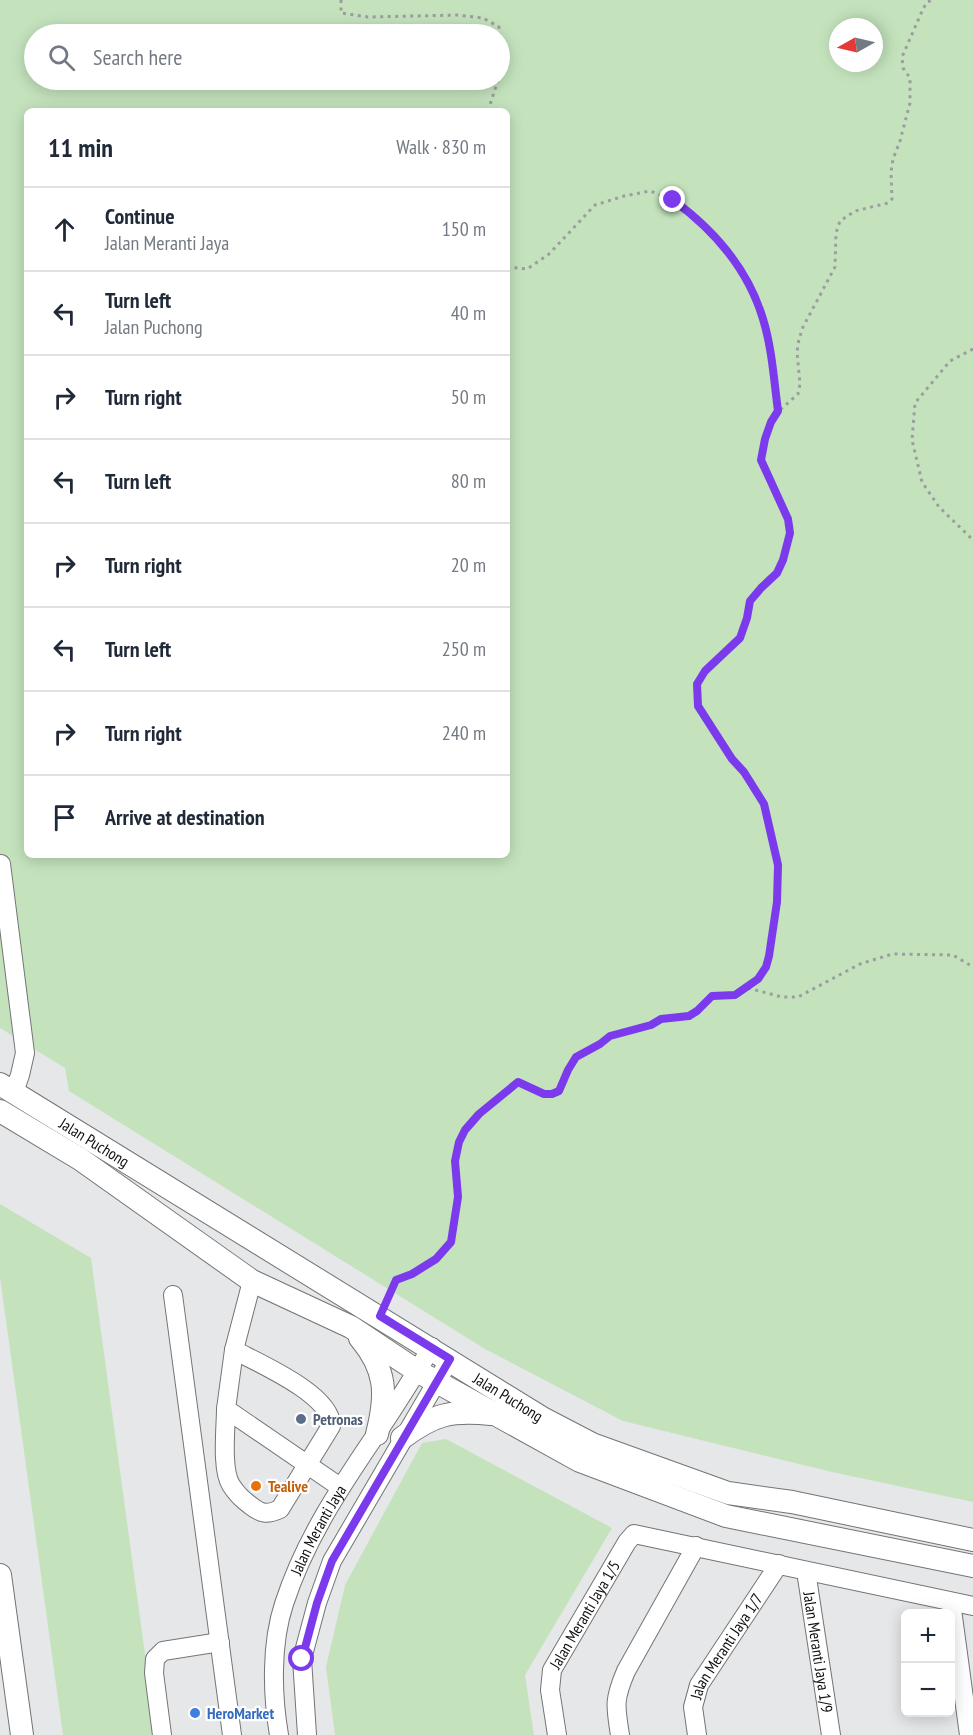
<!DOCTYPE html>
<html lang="en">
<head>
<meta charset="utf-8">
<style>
  body { margin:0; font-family:"PT Sans Narrow",sans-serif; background:#f6f6f7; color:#1f2937 }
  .controls { position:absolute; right:18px; bottom:18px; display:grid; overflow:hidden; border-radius:9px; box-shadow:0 3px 15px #0003 }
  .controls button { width:54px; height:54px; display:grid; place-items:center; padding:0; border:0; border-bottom:2px solid #e0e1e3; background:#fff; color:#1f2937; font:30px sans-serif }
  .compass { position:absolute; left:829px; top:18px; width:54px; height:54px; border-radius:50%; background:#fff; box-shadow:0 3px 15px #0003; rotate:262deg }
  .stop { position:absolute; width:18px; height:18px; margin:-14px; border:4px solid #7c3aed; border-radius:50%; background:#fff }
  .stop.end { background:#7c3aed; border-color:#fff; box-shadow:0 2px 6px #0008 }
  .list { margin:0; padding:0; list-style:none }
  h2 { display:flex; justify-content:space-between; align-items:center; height:78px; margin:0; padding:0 24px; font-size:26px }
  h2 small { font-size:20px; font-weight:400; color:#747a83 }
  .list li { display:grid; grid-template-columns:39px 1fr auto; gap:18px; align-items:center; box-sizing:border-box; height:84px; padding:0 24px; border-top:2px solid #e0e1e3 }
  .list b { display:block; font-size:22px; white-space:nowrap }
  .list p { margin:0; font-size:20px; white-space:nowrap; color:#747a83 }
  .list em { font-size:20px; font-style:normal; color:#747a83 }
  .icon { flex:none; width:33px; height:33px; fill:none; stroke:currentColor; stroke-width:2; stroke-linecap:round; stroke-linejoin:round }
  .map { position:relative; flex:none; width:973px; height:1735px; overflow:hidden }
  .search { position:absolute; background:#fff; box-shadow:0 3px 15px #0003; left:24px; top:24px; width:486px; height:66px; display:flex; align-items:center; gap:15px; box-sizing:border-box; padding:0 21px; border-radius:33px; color:#747a83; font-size:22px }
  .panel { position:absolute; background:#fff; box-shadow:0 3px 15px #0003; left:24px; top:108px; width:486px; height:750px; border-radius:9px }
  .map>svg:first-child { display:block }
</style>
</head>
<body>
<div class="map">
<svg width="973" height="1735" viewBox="0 0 973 1735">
  <rect width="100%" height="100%" fill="#e6e7e9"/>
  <path fill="#c4e3bd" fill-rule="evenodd" d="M0,0H973V1502L832,1472L623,1421L485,1349L69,1091L65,1068L0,1028ZM838,27H874V63H838ZM34,34H500V80H34ZM27,111H507V855H27Z
    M0,1204L91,1258L156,1735H63L0,1277Z
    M446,1439L612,1528L525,1675L534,1735H335L326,1667L345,1585L422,1443Z"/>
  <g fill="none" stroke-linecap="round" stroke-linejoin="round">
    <defs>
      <g id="minor">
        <path d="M1,864L25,1053L20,1075L14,1092"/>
        <path d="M252,1281L234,1350L226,1409L340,1487"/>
        <path d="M173,1295L232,1735"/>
        <path d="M226,1409C226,1427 221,1469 231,1485C236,1493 243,1500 250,1505C261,1514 267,1515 280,1509L331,1426C333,1395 258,1363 234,1350"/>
        <path id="s1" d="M806,1571L831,1735"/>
        <path d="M951,1602L969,1735"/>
        <path d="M162,1735L154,1673L155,1659L163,1651L220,1642"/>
        <path id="s2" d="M279,1735C272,1694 271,1643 284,1604C304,1542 339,1489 375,1436C395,1407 413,1377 432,1347"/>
        <path d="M307,1735L302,1659L317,1603L332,1561L450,1359"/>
        <path id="s3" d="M557,1735L550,1690L552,1670L627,1542L634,1534L973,1606"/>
        <path d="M620,1735C615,1705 614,1699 626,1671L696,1546"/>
        <path id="s4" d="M697,1735L693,1707L699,1685L779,1564"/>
      </g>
      <g id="major">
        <path id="s5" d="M0,1084L544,1419L592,1444L728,1493L792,1502L973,1540"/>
        <path d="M0,1111L80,1159L252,1281L351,1327L417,1371L580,1461L726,1516L973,1566"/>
        <path d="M360,1338C387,1370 387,1395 377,1434"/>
        <path d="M402,1438C434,1414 451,1410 491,1414"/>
        <path d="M0,1575L22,1735"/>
      </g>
    </defs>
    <use href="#minor" stroke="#737475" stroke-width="20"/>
    <use href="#major" stroke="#737475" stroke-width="24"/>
    <path stroke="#9d9d9f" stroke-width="3" stroke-dasharray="3 4.5" stroke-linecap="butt" d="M341,0V13L368,17L457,15L483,18L499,27V34
      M488,111L498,80
      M507,267L527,269L549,254L595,205L624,196L650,191L673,200L698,218L722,243L747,281L764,320L779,411
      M973,349L950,361L915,403L912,440L922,482L939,507L973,540
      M748,988L782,997H798L860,964L892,954L953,955L973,967
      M386,1300L396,1280L412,1273L436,1259L451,1242L458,1197L455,1161L459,1142L465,1130L479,1115L518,1082L544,1094H552L559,1091L568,1070L576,1057L600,1044L610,1037L651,1025L661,1019L689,1016L697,1012L712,996L735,995L748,988L757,979L766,967L772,944L779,865L764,804L744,772L732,759L698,706L697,684L705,671L739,638L747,618L750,601L777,573L783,560L790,533L788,519L761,460L765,439L771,422L779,411L798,394L800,384L797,352L799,339L803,327L835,267L836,233L840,221L855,211L888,203L892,199L891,172L893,159L900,141L910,103V78L903,68L902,57L923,9L927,2L933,0"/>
    <use href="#minor" stroke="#fff" stroke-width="18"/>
    <use href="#major" stroke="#fff" stroke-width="22"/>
  </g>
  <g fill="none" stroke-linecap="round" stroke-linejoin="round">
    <path stroke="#7c3aed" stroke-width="8" d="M302,1659L317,1603L332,1561L450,1359L380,1316L396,1280L412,1274L436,1259L451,1242L458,1197L455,1161L459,1142L465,1130L479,1114L518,1082L544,1094H552L559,1091L568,1070L576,1057L600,1044L610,1036L651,1025L661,1019L689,1016L697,1011L712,996L735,995L758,979L766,967L769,956L777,902L778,865L764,804L744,772L732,759L698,706L697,684L705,671L740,638L747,618L750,601L761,588L777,573L783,560L790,533L788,519L761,460L765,439L771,422L778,411C774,381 772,348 763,319C748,269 714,230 673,200"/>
  </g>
  <circle fill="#5c6f8a" stroke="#fff" stroke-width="2" cx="301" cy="1419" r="6"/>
  <circle fill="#e8710a" stroke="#fff" stroke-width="2" cx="256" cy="1486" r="6"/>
  <circle fill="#3f7fe0" stroke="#fff" stroke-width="2" cx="195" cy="1713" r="6"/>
  <g text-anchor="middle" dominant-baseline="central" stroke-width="4.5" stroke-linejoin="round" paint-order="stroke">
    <g font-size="16" fill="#0e0e0f" stroke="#fff">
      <text stroke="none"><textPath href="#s5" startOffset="111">Jalan Puchong</textPath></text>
      <text stroke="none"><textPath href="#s5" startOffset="597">Jalan Puchong</textPath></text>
      <text stroke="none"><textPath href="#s2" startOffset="214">Jalan Meranti Jaya</textPath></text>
      <text stroke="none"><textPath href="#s3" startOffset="130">Jalan Meranti Jaya 1/5</textPath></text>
      <text stroke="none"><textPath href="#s4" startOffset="98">Jalan Meranti Jaya 1/7</textPath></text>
      <text stroke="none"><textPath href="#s1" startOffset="82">Jalan Meranti Jaya 1/9</textPath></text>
    </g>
    <g font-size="16" font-weight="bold" fill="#4e5e75" stroke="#fff" text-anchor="start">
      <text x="313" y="1419">Petronas</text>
    </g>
    <g font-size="16" font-weight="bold" fill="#c56008" stroke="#fff" text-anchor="start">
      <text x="268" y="1486">Tealive</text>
    </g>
    <g font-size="16" font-weight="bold" fill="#366cbe" stroke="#fff" text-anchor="start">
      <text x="207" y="1713">HeroMarket</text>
    </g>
  </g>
</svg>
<div class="controls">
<button>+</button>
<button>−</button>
</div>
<svg class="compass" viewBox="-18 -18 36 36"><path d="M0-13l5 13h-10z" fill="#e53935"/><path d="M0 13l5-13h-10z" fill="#747a83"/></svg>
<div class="stop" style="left:302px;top:1659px"></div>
<div class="stop end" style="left:673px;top:200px"></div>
<div class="search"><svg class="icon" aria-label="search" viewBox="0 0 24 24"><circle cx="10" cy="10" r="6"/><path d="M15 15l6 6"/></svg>Search here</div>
<section class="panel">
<h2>11 min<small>Walk · 830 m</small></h2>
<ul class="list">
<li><svg class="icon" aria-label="ahead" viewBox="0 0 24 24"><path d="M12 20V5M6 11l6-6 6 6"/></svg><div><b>Continue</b><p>Jalan Meranti Jaya</p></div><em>150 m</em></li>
<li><svg class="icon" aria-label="left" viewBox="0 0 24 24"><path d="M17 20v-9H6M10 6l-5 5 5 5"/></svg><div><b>Turn left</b><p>Jalan Puchong</p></div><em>40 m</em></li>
<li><svg class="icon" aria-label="right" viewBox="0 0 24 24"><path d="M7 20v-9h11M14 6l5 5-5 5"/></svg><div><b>Turn right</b></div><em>50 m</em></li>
<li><svg class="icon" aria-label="left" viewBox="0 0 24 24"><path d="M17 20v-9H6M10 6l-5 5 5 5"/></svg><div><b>Turn left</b></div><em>80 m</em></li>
<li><svg class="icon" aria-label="right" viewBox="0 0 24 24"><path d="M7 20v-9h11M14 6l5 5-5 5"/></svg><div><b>Turn right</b></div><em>20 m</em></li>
<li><svg class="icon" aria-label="left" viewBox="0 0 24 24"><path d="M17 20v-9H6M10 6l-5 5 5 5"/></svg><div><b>Turn left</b></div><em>250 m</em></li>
<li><svg class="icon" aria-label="right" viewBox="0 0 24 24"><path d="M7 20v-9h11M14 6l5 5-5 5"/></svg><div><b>Turn right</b></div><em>240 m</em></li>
<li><svg class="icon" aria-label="arrive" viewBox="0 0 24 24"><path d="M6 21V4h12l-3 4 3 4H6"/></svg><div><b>Arrive at destination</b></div></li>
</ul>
</section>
</div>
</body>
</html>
